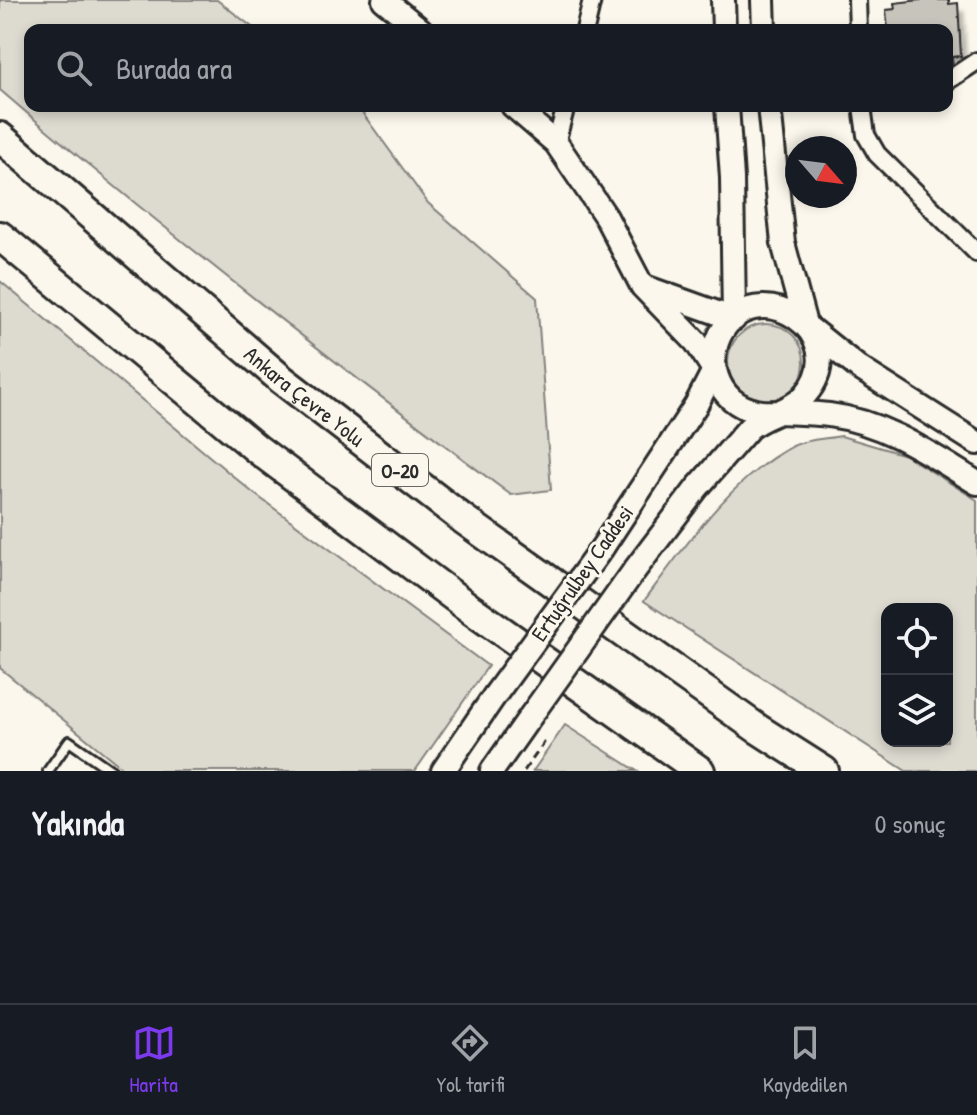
<!DOCTYPE html>
<html lang="tr">
<head>
<meta charset="utf-8">
<style>
  body { margin:0; font-family:"Patrick Hand",sans-serif; background:#20242c; color:#f1f3f6 }
  .controls { position:absolute; right:24px; bottom:24px; display:grid; overflow:hidden; border-radius:16px; box-shadow:0 4px 12px #0003 }
  .controls button { width:72px; height:72px; display:grid; place-items:center; padding:0; border:0; border-bottom:2px solid #363941; background:#171b24; color:#f1f3f6; font:40px sans-serif }
  .compass { position:absolute; left:785px; top:136px; width:72px; height:72px; border-radius:50%; background:#171b24; box-shadow:0 4px 12px #0003; rotate:118deg }
  .list { margin:0; padding:0; list-style:none }
  h2 { display:flex; justify-content:space-between; align-items:center; height:104px; margin:0; padding:0 32px; font-size:34px }
  h2 small { font-size:26px; font-weight:400; color:#9ea1a6 }
  .icon { flex:none; width:44px; height:44px; fill:none; stroke:currentColor; stroke-width:2; stroke-linecap:round; stroke-linejoin:round }
  .map { position:relative; flex:none; width:977px; height:771px; overflow:hidden }
  .search { position:absolute; background:#171b24; box-shadow:0 4px 12px #0003; left:24px; right:24px; top:24px; height:88px; display:flex; align-items:center; gap:20px; box-sizing:border-box; padding:0 28px; border-radius:16px; color:#9ea1a6; font-size:30px }
  .sheet { height:232px; background:#171b24 }
  nav { display:flex; justify-content:space-around; align-items:center; box-sizing:border-box; height:112px; border-top:2px solid #363941; background:#171b24; font-size:22px; color:#9ea1a6 }
  nav a { display:grid; justify-items:center; gap:4px }
  nav .on { color:#7c3aed }
  .map>svg:first-child { display:block }
</style>
</head>
<body>
<div class="map">
<svg width="977" height="771" viewBox="0 0 977 771">
  <defs>
    <filter id="shadow"><feDropShadow dx="5" dy="9" stdDeviation="2" flood-color="#0004"/></filter>
  </defs>
  <rect width="100%" height="100%" fill="#fbf7ec"/>
  <filter id="ink" filterUnits="userSpaceOnUse"><feTurbulence type="fractalNoise" baseFrequency=".0125" numOctaves="2"/><feDisplacementMap in="SourceGraphic" scale="16" xChannelSelector="R" yChannelSelector="G"/><feConvolveMatrix kernelMatrix="1 2 1 2 8 2 1 2 1" color-interpolation-filters="sRGB"/></filter>
  <g filter="url(#ink)">
    <path fill="#dddad0" stroke="#84827e" stroke-width="2" fill-rule="evenodd" d="M0,0H217L256,30H30V106L358,107L428,203L537,298L551,490L511,495C337,365 165,232 0,90Z
      M0,281L252,492L488,666L415,771H126L0,668Z
      M728 362a38 38 0 1 1 76 0a38 38 0 1 1-76 0Z
      M841,436L905,455L977,500V771H906L644,601C685,546 731,478 793,446C806,439 826,439 841,436ZM887,609H947V741H887Z
      M565,725L637,771H533Z"/>
    <path fill="#c7c4bc" stroke="#2b2b2b" stroke-width="2" filter="url(#shadow)" d="M920,0H949V4L958,3L961,56L952,57L953,65L947,66V30H888L886,10L895,9L894,3Z"/>
    <g fill="none" stroke-linecap="round" stroke-linejoin="round">
      <defs>
        <path id="service" d="M48,771L69,741L112,771"/>
        <path id="minor" d="M857,0L858,30
          M585,30L592,0
          M947,81L977,61
          M862,106L866,135L877,154L977,253
          M556,143L566,106"/>
        <path id="secondary" d="M384,0L421,30
          M723,0L724,30
          M763,0L764,30
          M513,106L556,143L606,217L642,286
          M727,106L732,178L734,319
          M769,106L783,243L805,324
          M809,328L859,368L977,443
          M714,370L696,342L642,286L734,319
          M602,548L696,405L714,370
          M634,571L697,488L749,428C766,414 792,411 806,394C856,335 756,268 720,335C714,348 712,363 717,377C723,395 737,407 756,411C763,413 772,412 780,412C796,413 813,413 829,415C885,422 930,454 977,483
          M443,771L495,695
          M492,771L530,717"/>
        <g id="motorway">
          <path id="s1" d="M0,137L281,379L463,519L758,729L824,771"/>
          <path d="M0,236L257,449L472,610L700,771"/>
        </g>
      </defs>
      <use href="#service" stroke="#2b2b2b" stroke-width="14"/>
      <use href="#minor" stroke="#2b2b2b" stroke-width="22"/>
      <use href="#secondary" stroke="#2b2b2b" stroke-width="28"/>
      <use href="#motorway" stroke="#2b2b2b" stroke-width="34"/>
      <path stroke="#2b2b2b" stroke-width="3" stroke-dasharray="8 6" stroke-linecap="butt" d="M524,771L544,743L540,738"/>
      <use href="#service" stroke="#fbf7ec" stroke-width="8"/>
      <use href="#minor" stroke="#fbf7ec" stroke-width="16"/>
      <use href="#secondary" stroke="#fbf7ec" stroke-width="22"/>
      <use href="#motorway" stroke="#fbf7ec" stroke-width="28"/>
      <defs>
        <path id="secondary-bridge" d="M495,695L602,548
          M530,717L634,571"/>
      </defs>
      <use href="#secondary-bridge" stroke="#2b2b2b" stroke-width="28" stroke-linecap="butt"/>
      <use href="#secondary-bridge" stroke="#fbf7ec" stroke-width="22"/>
    </g>
  </g>
  <g text-anchor="middle" dominant-baseline="central" stroke-width="6" stroke-linejoin="round" paint-order="stroke">
    <rect fill="#fbf7ec" stroke="#696865" stroke-width="2" x="372" y="454" width="56" height="32" rx="6"/>
    <g font-size="20" font-weight="bold" fill="#2b2b2b">
      <text x="400" y="470">O-20</text>
    </g>
    <g font-size="22" fill="#2b2b2b" stroke="#fbf7ec">
      <text stroke="none"><textPath href="#s1" startOffset="400">Ankara Çevre Yolu</textPath></text>
      <text transform="translate(582 573) rotate(-55)">Ertuğrulbey Caddesi</text>
    </g>
  </g>
</svg>
<div class="controls">
<button><svg class="icon" aria-label="locate" viewBox="0 0 24 24"><circle cx="12" cy="12" r="6"/><path d="M12 2v4M12 18v4M2 12h4M18 12h4"/></svg></button>
<button><svg class="icon" aria-label="layers" viewBox="0 0 24 24"><path d="M12 4l9 5-9 5-9-5zM3 14l9 5 9-5"/></svg></button>
</div>
<svg class="compass" viewBox="-18 -18 36 36"><path d="M0-13l5 13h-10z" fill="#e53935"/><path d="M0 13l5-13h-10z" fill="#9ea1a6"/></svg>
<div class="search"><svg class="icon" aria-label="search" viewBox="0 0 24 24"><circle cx="10" cy="10" r="6"/><path d="M15 15l6 6"/></svg>Burada ara</div>
</div>
<section class="sheet">
<h2>Yakında<small>0 sonuç</small></h2>
<ul class="list">
</ul>
</section>
<nav>
<a class="on"><svg class="icon" aria-label="map" viewBox="0 0 24 24"><path d="M3 6l6-2 6 2 6-2v14l-6 2-6-2-6 2zM9 4v14M15 6v14"/></svg>Harita</a>
<a><svg class="icon" aria-label="directions" viewBox="0 0 24 24"><path d="M12 3l9 9-9 9-9-9zM9 14v-3h6M13 9l2 2-2 2"/></svg>Yol tarifi</a>
<a><svg class="icon" aria-label="saved" viewBox="0 0 24 24"><path d="M7 4h10v16l-5-4-5 4z"/></svg>Kaydedilen</a>
</nav>
</body>
</html>
